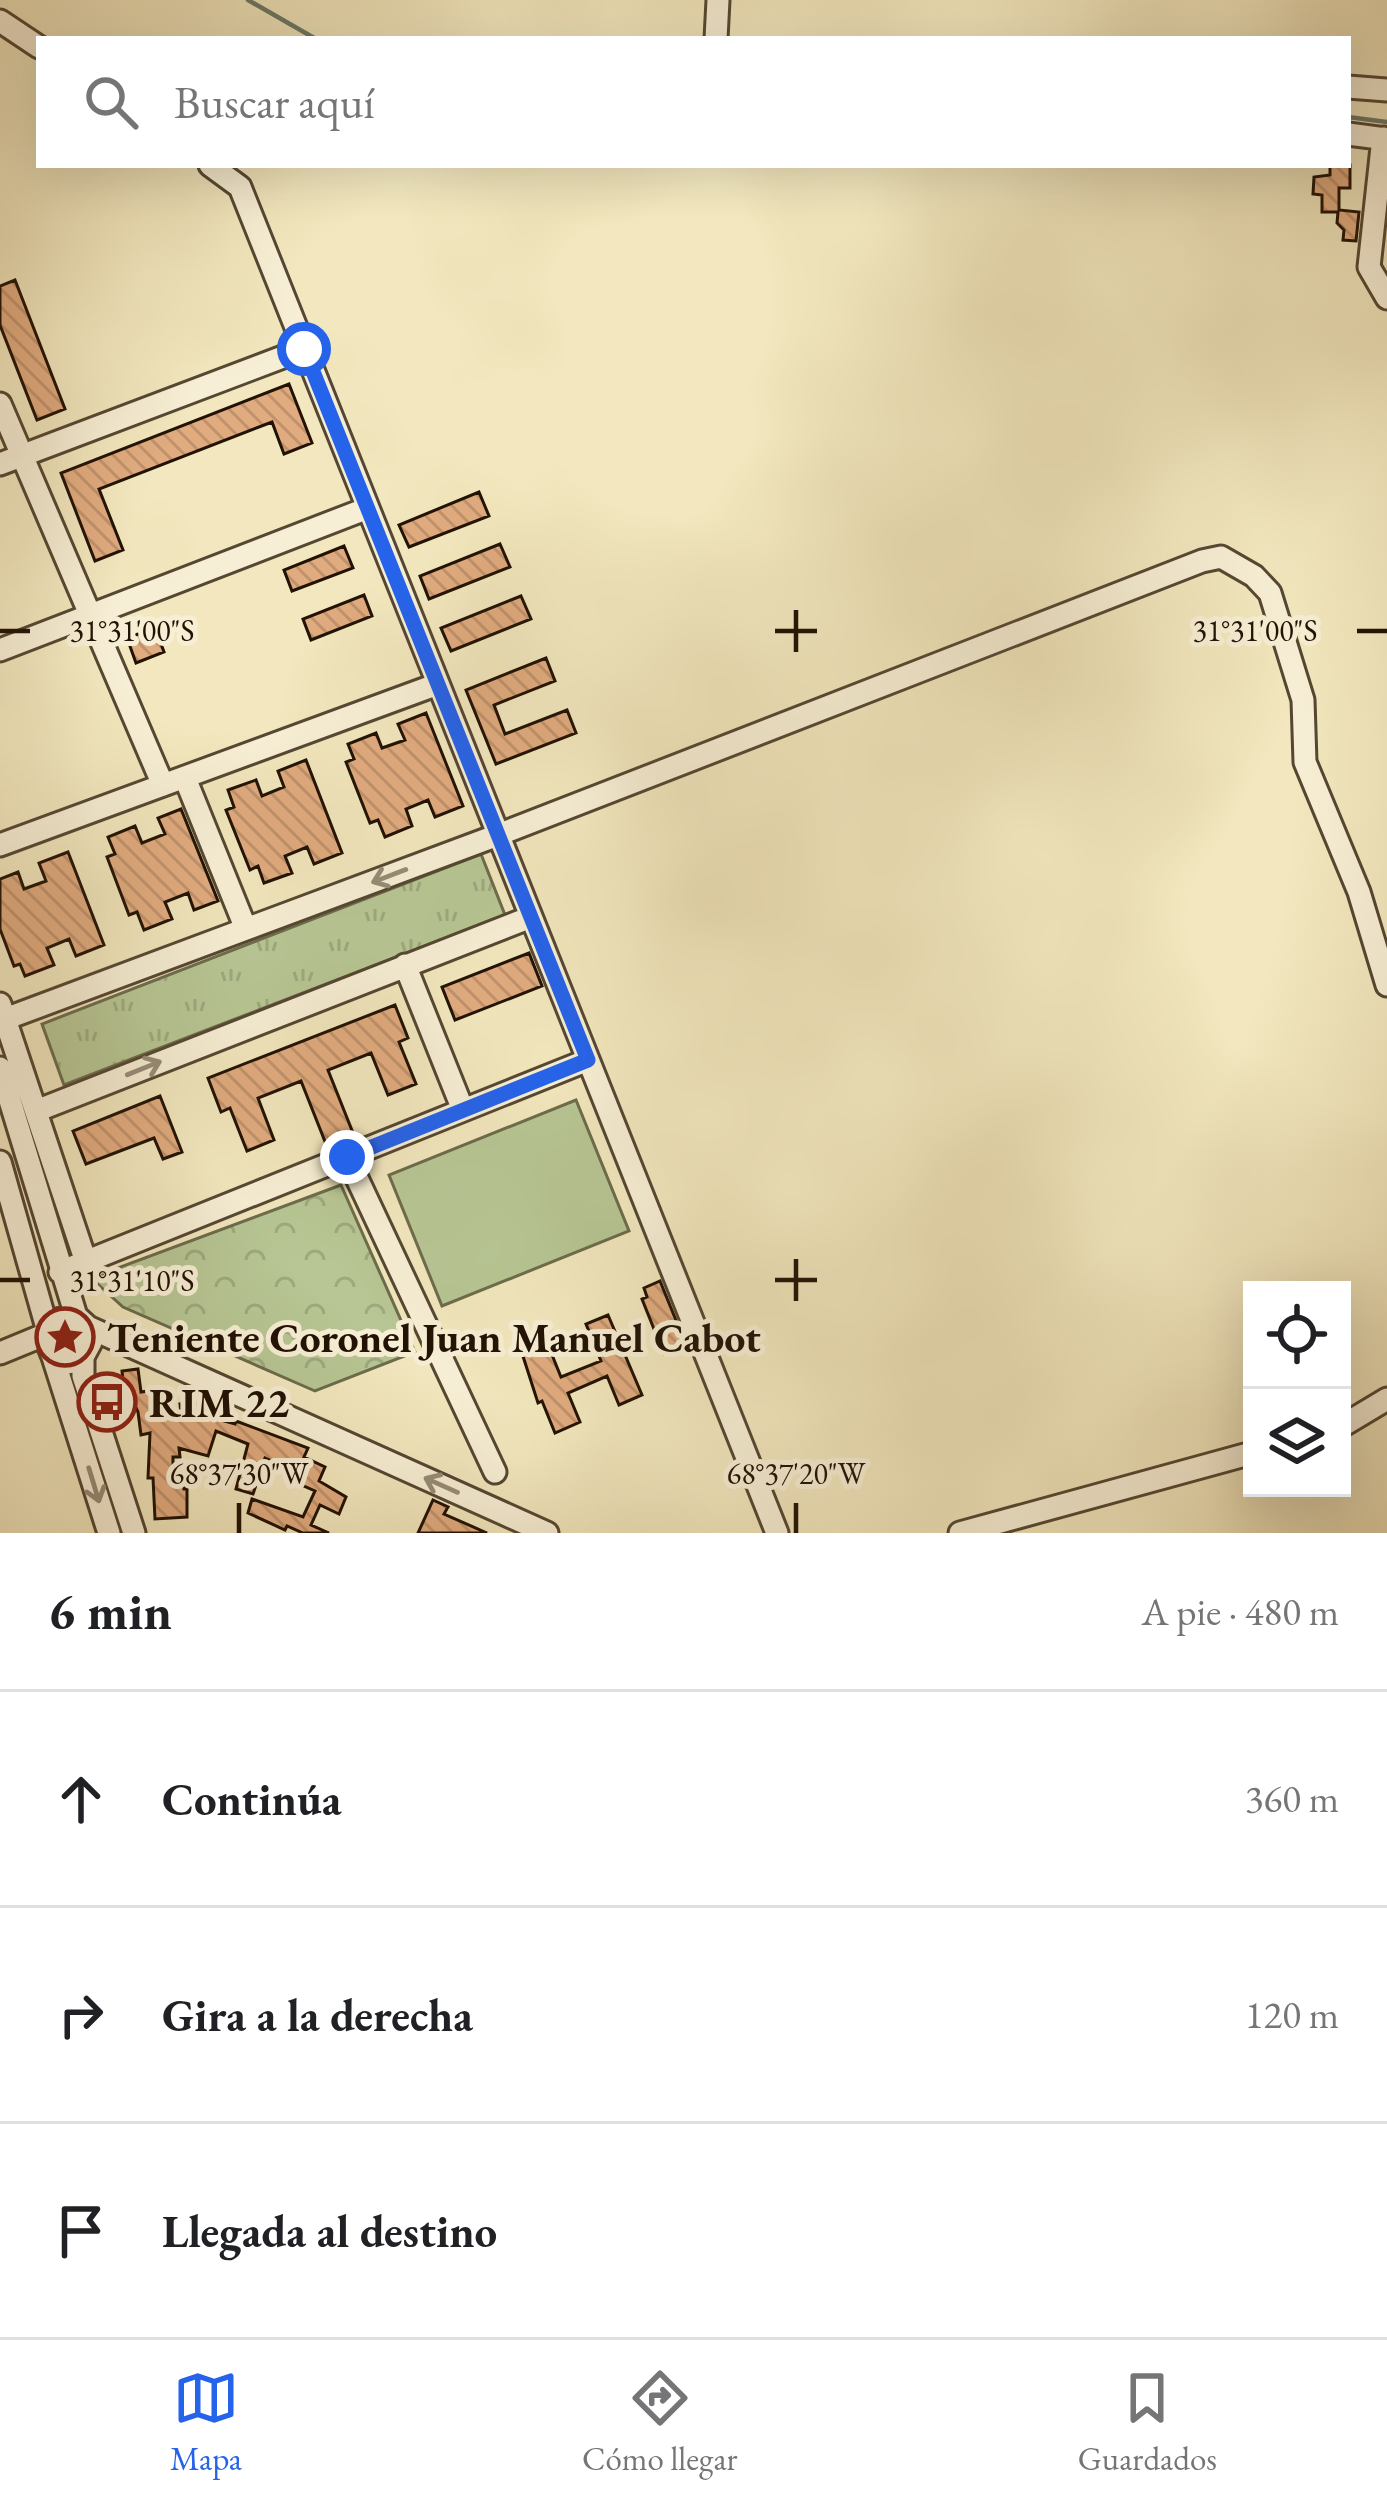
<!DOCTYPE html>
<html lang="es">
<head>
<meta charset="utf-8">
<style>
  body { margin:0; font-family:"EB Garamond",serif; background:#f6f6f6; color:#202124 }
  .controls { position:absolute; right:36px; bottom:36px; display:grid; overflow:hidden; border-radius:0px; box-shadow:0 12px 48px #0002 }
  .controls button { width:108px; height:108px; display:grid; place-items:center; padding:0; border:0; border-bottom:3px solid #e0e0e0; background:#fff; color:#202124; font:60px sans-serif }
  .stop { position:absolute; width:36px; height:36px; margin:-27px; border:9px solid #2563eb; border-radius:50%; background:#fff }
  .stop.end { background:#2563eb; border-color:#fff; box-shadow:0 3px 12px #0008 }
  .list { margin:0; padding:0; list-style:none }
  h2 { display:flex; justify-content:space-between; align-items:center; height:156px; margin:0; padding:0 48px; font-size:51px }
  h2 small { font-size:39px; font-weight:400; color:#757577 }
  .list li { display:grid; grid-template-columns:78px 1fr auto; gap:36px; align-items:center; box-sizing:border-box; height:216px; padding:0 48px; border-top:3px solid #e0e0e0 }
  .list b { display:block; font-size:45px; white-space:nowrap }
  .list em { font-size:39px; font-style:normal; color:#757577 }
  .icon { flex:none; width:66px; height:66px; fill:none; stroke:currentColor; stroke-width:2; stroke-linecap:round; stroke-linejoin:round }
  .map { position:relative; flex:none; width:1387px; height:1533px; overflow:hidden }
  .search { position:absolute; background:#fff; box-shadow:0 12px 48px #0002; left:36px; right:36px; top:36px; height:132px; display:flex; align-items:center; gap:30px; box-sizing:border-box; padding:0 42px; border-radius:0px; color:#757577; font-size:45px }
  .sheet { height:804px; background:#fff }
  nav { display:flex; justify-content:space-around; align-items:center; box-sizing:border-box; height:168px; border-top:3px solid #e0e0e0; background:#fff; font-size:33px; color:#757577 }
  nav a { display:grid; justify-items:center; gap:6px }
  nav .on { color:#2563eb }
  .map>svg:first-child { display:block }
</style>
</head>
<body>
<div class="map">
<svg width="1387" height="1533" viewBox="0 0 1387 1533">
  <defs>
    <pattern id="grass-tufts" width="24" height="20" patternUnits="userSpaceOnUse" patternTransform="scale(3)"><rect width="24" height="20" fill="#b7c694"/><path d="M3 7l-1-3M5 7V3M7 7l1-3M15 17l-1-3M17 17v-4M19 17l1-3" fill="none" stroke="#9da97e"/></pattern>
    <pattern id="forest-crowns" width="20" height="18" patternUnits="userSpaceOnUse" patternTransform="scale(3)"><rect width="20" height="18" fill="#b7c694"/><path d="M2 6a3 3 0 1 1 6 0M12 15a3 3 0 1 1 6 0" fill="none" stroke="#9da97e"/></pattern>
    <pattern id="building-back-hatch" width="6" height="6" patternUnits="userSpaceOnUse" patternTransform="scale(3)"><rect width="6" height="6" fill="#e0ab7f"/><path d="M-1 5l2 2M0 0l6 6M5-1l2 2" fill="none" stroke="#c0926c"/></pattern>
  </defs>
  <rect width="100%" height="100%" fill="#f2e7be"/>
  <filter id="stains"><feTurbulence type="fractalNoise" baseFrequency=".00167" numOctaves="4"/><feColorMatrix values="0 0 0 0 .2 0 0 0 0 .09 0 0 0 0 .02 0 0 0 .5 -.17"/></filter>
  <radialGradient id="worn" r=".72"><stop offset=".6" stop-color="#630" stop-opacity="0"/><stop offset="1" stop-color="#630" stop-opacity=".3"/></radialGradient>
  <path fill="url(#grass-tufts)" stroke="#6c6c4c" stroke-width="3" d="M481,854L505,915L64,1085L42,1024Z"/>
  <path fill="url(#forest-crowns)" stroke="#6c6c4c" stroke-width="3" d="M341,1185L415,1352L315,1391L123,1307L91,1278Z"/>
  <path fill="#b7c694" stroke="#6c6c4c" stroke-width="3" d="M576,1100L629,1231L442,1306L389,1175Z"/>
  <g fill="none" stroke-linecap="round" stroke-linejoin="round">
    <path stroke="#6b7a69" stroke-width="4.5" d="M248,0L316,39
      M1348,117L1387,122"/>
  </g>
  <path fill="url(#building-back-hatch)" stroke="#211204" stroke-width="3" d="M1330,165H1350V188H1339V210L1359,212L1356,241L1343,240L1344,230L1337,223L1338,212H1322V195L1313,194L1314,177L1330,175Z
    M15,280L65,409L37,420L0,325V286Z
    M289,384L312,443L284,454L272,422L99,489L123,550L95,561L61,473Z
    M479,492L489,516L409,547L399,525Z
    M500,544L510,567L429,599L420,576Z
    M344,546L353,568L292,591L284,570Z
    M364,595L372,616L311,640L303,619Z
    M521,596L531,619L451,651L441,628Z
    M155,628L164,652L136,663L127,638Z
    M546,658L555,681L494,705L505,734L567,710L576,733L496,764L466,690Z
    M426,713L463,806L435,817L428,800L406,809L412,826L385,837L378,820L370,823L346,762L354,759L348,744L376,733L382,748L405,740L398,724Z
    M306,760L342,853L314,864L307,847L285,856L292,873L264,883L258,866L250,870L226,810L234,807L228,790L256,780L262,796L284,787L278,771Z
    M181,809L218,901L194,910L188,893L165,902L172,919L144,930L137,912L129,915L107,857L115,854L108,837L135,826L142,843L165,834L158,818Z
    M68,852L104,945L76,956L69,939L47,948L54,965L25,976L20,964L14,966L0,929V879L18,872L24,889L46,881L39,863Z
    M529,953L542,986L455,1020L442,987Z
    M395,1005L408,1038L399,1042L416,1084L388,1095L371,1053L328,1070L353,1133L326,1144L301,1081L258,1098L274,1140L247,1151L230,1108L221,1112L208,1078Z
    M160,1096L182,1152L163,1159L154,1138L86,1164L73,1131Z
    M660,1281L686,1345L664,1354L642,1299L647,1297L644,1288Z
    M608,1315L642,1395L619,1405L607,1376L568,1393L580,1422L555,1433L542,1401L538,1403L521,1350L546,1340L561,1377L601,1361L586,1324Z
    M138,1369L141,1392L155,1390L158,1415L181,1414L180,1404L197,1403L195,1413L235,1424L236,1421L308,1448L304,1457L325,1467L319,1481L346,1497L339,1514L320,1505L311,1525L329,1533H303L287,1526L285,1530L248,1513L252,1499L303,1517L315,1491L297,1483L301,1474L265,1458L253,1494L236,1489L248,1444L216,1431L208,1456L179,1448L180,1457H173V1478H184V1489H187V1517L155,1519L153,1478H148L150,1433L141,1435L138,1412L128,1391H124L122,1371Z
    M433,1500L448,1507L444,1514L487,1533H418Z"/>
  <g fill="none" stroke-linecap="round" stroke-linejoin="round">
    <defs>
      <path id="minor" d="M0,21L39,47
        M716,39L718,0
        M1348,87L1387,90
        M1348,134L1387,139
        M1383,138L1369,267L1387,298
        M210,165L240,187L777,1533
        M0,404L163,785
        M0,464L304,349
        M0,650L368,508
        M185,778L246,929
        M0,845L438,684
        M405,965L463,1110
        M0,1004L86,1262
        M5,1019L498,835L1202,561L1221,557L1254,576L1270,593L1303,700L1305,762L1359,892L1387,985
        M0,1068L76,1316
        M36,1111L531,917
        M347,1157L495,1472
        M0,1162L47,1328
        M60,1272L588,1060
        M88,1327L547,1533
        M0,1353L44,1335
        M53,1357L109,1533
        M83,1357L68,1363L53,1357L44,1335L52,1321L76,1316L88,1327L91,1342L83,1357V1376L134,1533
        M1342,1426L1387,1399
        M960,1533L1252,1453"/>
    </defs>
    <use href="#minor" stroke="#554732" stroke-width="27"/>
    <use href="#minor" stroke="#f7efd5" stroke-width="21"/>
  </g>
  <defs><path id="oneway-shaft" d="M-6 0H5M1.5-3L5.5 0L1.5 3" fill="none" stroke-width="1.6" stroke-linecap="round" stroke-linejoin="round" transform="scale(3)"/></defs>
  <g stroke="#978c77">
    <use href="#oneway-shaft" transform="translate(389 876) rotate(159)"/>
    <use href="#oneway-shaft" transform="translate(144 1068) rotate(-22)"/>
    <use href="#oneway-shaft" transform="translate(94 1485) rotate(73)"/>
    <use href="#oneway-shaft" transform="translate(441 1485) rotate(-156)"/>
  </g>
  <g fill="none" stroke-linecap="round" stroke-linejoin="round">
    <path stroke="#2563eb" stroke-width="15" d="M304,349L588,1060L347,1157"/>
  </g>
  <path fill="none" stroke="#211204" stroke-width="4.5" d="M796,610V652M0,631H30M775,631H817M1357,631H1387M796,1259V1301M0,1280H30M775,1280H817M239,1503V1533M796,1503V1533"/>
  <defs>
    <symbol id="sight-ring" viewBox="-11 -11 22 22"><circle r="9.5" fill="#f7efd5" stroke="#8f2418" stroke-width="1.5"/><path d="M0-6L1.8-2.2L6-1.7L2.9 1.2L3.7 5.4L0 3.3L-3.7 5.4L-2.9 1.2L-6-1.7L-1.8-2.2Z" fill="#8f2418"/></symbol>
    <symbol id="bus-ring" viewBox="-11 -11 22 22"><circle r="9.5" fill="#f7efd5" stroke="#8f2418" stroke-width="1.5"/><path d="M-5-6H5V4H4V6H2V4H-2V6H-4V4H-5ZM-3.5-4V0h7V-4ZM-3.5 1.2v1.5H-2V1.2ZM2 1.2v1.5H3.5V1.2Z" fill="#8f2418"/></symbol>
  </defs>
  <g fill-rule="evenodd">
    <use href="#sight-ring" x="32" y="1304" width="66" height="66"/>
    <use href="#bus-ring" x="74" y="1369" width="66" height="66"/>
  </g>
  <g text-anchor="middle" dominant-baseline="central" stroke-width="10" stroke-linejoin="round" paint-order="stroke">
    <g font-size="42" font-weight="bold" fill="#211204" stroke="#f7efd5" text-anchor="start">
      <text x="107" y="1337">Teniente Coronel Juan Manuel Cabot</text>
      <text x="149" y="1402">RIM 22</text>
    </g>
  </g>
  <g font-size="30" text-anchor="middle" fill="#211204" stroke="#f7efd5" stroke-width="10" stroke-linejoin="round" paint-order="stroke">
    <text x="132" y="641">31°31'00"S</text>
    <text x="1255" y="641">31°31'00"S</text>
    <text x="132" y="1291">31°31'10"S</text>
    <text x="239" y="1484">68°37'30"W</text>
    <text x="796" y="1484">68°37'20"W</text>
  </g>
  <rect width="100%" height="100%" filter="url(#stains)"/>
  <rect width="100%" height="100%" fill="url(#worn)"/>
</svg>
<div class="controls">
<button><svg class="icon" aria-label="locate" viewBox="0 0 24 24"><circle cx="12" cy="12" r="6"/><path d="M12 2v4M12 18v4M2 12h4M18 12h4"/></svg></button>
<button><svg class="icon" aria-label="layers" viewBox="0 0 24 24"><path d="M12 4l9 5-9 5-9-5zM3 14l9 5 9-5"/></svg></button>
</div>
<div class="stop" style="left:304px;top:349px"></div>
<div class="stop end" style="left:347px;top:1157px"></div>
<div class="search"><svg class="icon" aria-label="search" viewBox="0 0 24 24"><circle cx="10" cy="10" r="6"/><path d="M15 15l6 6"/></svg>Buscar aquí</div>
</div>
<section class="sheet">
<h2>6 min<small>A pie · 480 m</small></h2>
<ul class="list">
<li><svg class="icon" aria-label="ahead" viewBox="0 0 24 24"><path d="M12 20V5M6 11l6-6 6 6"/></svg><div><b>Continúa</b></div><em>360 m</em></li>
<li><svg class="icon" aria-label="right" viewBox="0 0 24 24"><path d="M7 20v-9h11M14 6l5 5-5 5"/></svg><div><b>Gira a la derecha</b></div><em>120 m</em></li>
<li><svg class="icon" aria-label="arrive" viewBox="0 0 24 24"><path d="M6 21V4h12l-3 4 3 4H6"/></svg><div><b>Llegada al destino</b></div></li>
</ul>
</section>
<nav>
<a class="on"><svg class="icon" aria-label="map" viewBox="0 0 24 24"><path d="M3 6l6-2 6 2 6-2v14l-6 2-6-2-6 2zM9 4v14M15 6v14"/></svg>Mapa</a>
<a><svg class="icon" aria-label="directions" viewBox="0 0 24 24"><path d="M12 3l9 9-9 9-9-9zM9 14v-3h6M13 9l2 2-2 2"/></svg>Cómo llegar</a>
<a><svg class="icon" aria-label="saved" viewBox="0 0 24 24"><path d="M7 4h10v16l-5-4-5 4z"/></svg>Guardados</a>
</nav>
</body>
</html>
